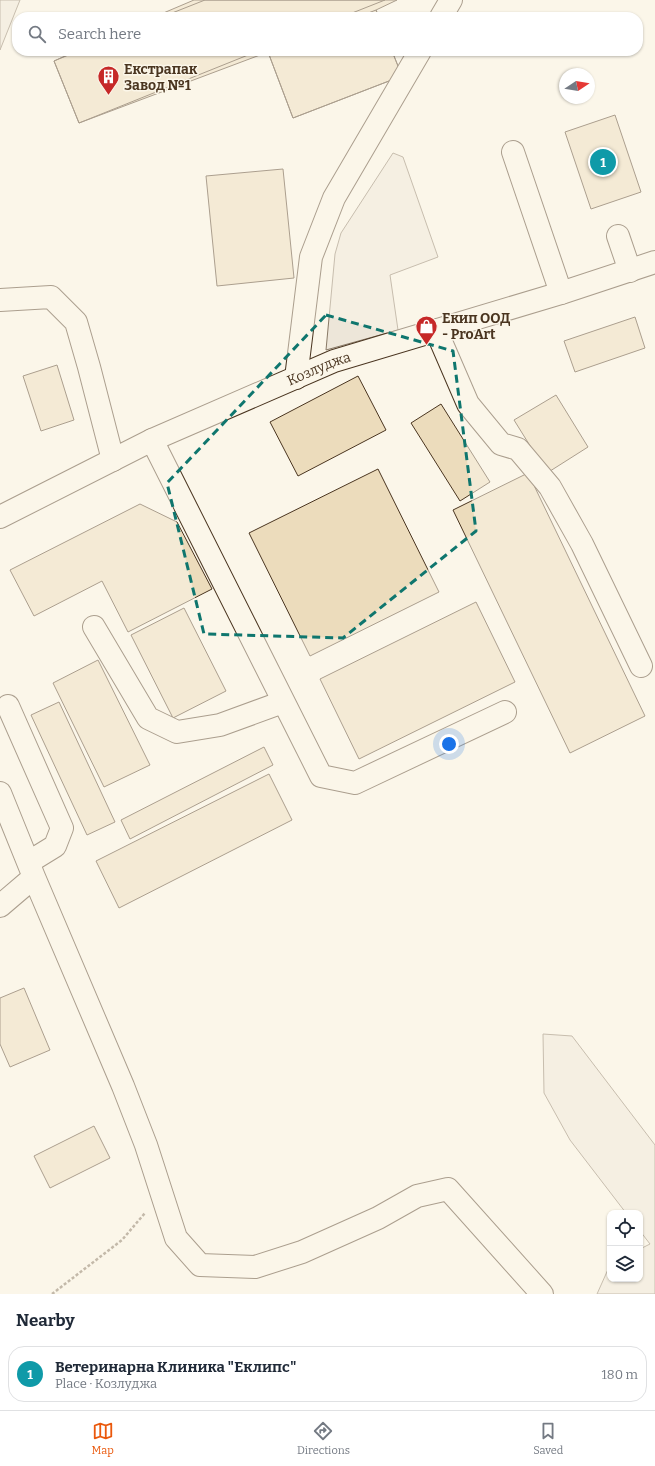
<!DOCTYPE html>
<html lang="en">
<head>
<meta charset="utf-8">
<style>
  body { margin:0; font-family:Bitter,serif; background:#f6f6f7; color:#1f2937 }
  .controls { position:absolute; right:12px; bottom:12px; display:grid; overflow:hidden; border-radius:8px; box-shadow:0 1px 3px #0004 }
  .controls button { width:36px; height:36px; display:grid; place-items:center; padding:0; border:0; border-bottom:1px solid #e0e1e3; background:#fff; color:#1f2937; font:20px sans-serif }
  .compass { position:absolute; left:559px; top:68px; width:36px; height:36px; border-radius:50%; background:#fff; box-shadow:0 1px 3px #0004; rotate:78deg }
  .you { position:absolute; left:449px; top:744px; width:14px; height:14px; margin:-10px; border:3px solid #fff; border-radius:50%; background:#1a73e8; box-shadow:0 0 0 6px #1a73e833 }
  .badge { display:grid; place-items:center; width:26px; height:26px; border-radius:50%; background:#ea580c; color:#fff; font-size:13px; font-weight:700 }
  .pin { position:absolute; translate:-50% -50%; border:2px solid #fff; box-shadow:0 1px 4px #0006 }
  .list { margin:0; padding:0; list-style:none }
  h2 { display:flex; justify-content:space-between; align-items:center; height:52px; margin:0; padding:0 16px; font-size:17px }
  h2 small { font-size:13px; font-weight:400; color:#747a83 }
  .list li { display:grid; grid-template-columns:26px 1fr auto; gap:12px; align-items:center; box-sizing:border-box; height:56px; margin:0 8px 8px; padding:0 8px; border:1px solid #e0e1e3; border-radius:16px }
  .list b { display:block; font-size:15px; white-space:nowrap }
  .list p { margin:0; font-size:13px; white-space:nowrap; color:#747a83 }
  .list em { font-size:13px; font-style:normal; color:#747a83 }
  .icon { flex:none; width:22px; height:22px; fill:none; stroke:currentColor; stroke-width:2; stroke-linecap:round; stroke-linejoin:round }
  .map { position:relative; flex:none; width:655px; height:1294px; overflow:hidden }
  .search { position:absolute; background:#fff; box-shadow:0 1px 3px #0004; left:12px; right:12px; top:12px; height:44px; display:flex; align-items:center; gap:10px; box-sizing:border-box; padding:0 14px; border-radius:16px; color:#747a83; font-size:15px }
  .sheet { height:116px; background:#fff }
  nav { display:flex; justify-content:space-around; align-items:center; box-sizing:border-box; height:56px; border-top:1px solid #e0e1e3; background:#fff; font-size:11px; color:#747a83 }
  nav a { display:grid; justify-items:center; gap:2px }
  nav .on { color:#ea580c }
  .map>svg:first-child { display:block }
</style>
</head>
<body>
<div class="map">
<svg width="655" height="1294" viewBox="0 0 655 1294">
  <rect width="100%" height="100%" fill="#fbf6e9"/>
  <path fill="#ede6d9" stroke="#887966" d="M0,0H20L0,50Z
    M393,153L403,157L438,257L390,275L398,330L326,350L335,254L341,233Z
    M543,1034L572,1036L655,1145V1294H597L610,1265V1279H640V1249L650,1244L640,1231V1213H626L570,1140L544,1093Z"/>
  <path fill="#ecdcbc" stroke="#4a3520" d="M194,0H397L376,10L379,17H154Z
    M205,0H385L342,17H162Z
    M376,10L379,17H358Z
    M76,51H392L402,76L293,118L268,52L79,123L54,61Z
    M78,51H258L79,123L54,61Z
    M270,51H392L402,76L293,118L268,52Z
    M615,115L641,192L591,209L565,132Z
    M283,169L294,278L217,286L206,176Z
    M635,317L645,348L575,372L564,341Z
    M57,365L74,420L41,431L23,376Z
    M358,376L386,430L298,476L270,422Z
    M556,395L588,447L547,473L514,420Z
    M441,404L490,482L460,501L411,423Z
    M378,469L439,592L310,656L249,533Z
    M528,473L645,716L570,753L453,510Z
    M140,504L177,522L212,589L128,632L102,581L34,616L10,570Z
    M476,602L515,682L359,759L320,679Z
    M184,608L226,691L173,718L131,635Z
    M98,660L150,765L104,787L53,683Z
    M59,702L115,822L87,835L31,715Z
    M264,747L273,765L130,839L121,820Z
    M269,774L292,820L119,908L96,861Z
    M24,988L50,1050L10,1067L0,1044V998Z
    M94,1126L110,1158L50,1188L34,1156Z"/>
  <g fill="none" stroke-linecap="round" stroke-linejoin="round">
    <defs>
      <path id="minor" d="M441,17L451,0
        M513,152L561,293
        M618,236L630,271
        M0,300L51,297L76,322L89,367L113,460
        M436,330L468,404L501,444L518,449L550,487L582,544L641,666
        M296,378L311,257L334,198L420,51
        M152,440L321,776L355,783L505,712
        M94,627L148,718L177,732L220,725L283,702
        M8,706L62,828L55,846L29,862
        M0,793L34,877L123,1086L146,1145L176,1238L200,1265L255,1267L302,1252L378,1218L417,1196L448,1189L542,1294
        M0,906L34,877"/>
      <g id="major">
        <path id="s1" d="M0,517L152,440L334,361L561,293L655,262"/>
      </g>
    </defs>
    <use href="#minor" stroke="#4a3520" stroke-width="24"/>
    <use href="#major" stroke="#4a3520" stroke-width="24"/>
    <path stroke="#7f6f5c" stroke-width="2.5" stroke-dasharray="3 2" stroke-linecap="butt" d="M52,1294L122,1240L145,1213"/>
    <use href="#minor" stroke="#fbf6e9" stroke-width="22"/>
    <use href="#major" stroke="#fbf6e9" stroke-width="22"/>
  </g>
  <path d="M0 0H655V1294H0ZM326,315L453,351L476,531L343,638L204,634L167,483Z" fill="#fbf6e9" fill-opacity=".55" fill-rule="evenodd"/>
  <path fill="none" stroke="#0f766e" stroke-width="3" stroke-dasharray="8 5" stroke-linejoin="round" d="M326,315L453,351L476,531L343,638L204,634L167,483Z"/>
  <defs>
    <symbol id="building-pin" viewBox="-11 -11 22 30"><path d="M0 17L-7.5 6A9.5 9.5 0 1 1 7.5 6Z" fill="#c62828" stroke="#fbf6e9"/><path d="M-4-6H4V6H1V3H-1V6H-4ZM-2.5-4.3h1.7v1.8h-1.7ZM.8-4.3h1.7v1.8H.8ZM-2.5-1h1.7V.8h-1.7ZM.8-1h1.7V.8H.8Z" fill="#fff"/></symbol>
    <symbol id="shop-pin" viewBox="-11 -11 22 30"><path d="M0 17L-7.5 6A9.5 9.5 0 1 1 7.5 6Z" fill="#c62828" stroke="#fbf6e9"/><path d="M-5-2.5h2.3a2.7 3.5 0 0 1 5.4 0H5L5.5 6h-11ZM-1.5-2.5h3a1.5 2.3 0 0 0-3 0Z" fill="#fff"/></symbol>
  </defs>
  <g fill-rule="evenodd">
    <use href="#building-pin" x="96" y="64" width="25" height="34"/>
    <use href="#shop-pin" x="414" y="314" width="25" height="34"/>
  </g>
  <g text-anchor="middle" dominant-baseline="central" stroke-width="3" stroke-linejoin="round" paint-order="stroke">
    <g font-size="14" font-weight="bold" fill="#4a3520" stroke="#fbf6e9" text-anchor="start">
      <text x="124" y="69">Екстрапак<tspan x="124" dy="16">Завод №1</tspan></text>
      <text x="442" y="318">Екип ООД<tspan x="442" dy="16">- ProArt</tspan></text>
    </g>
    <g font-size="14" fill="#4a3520" stroke="#fbf6e9">
      <text stroke="none"><textPath href="#s1" startOffset="352">Козлуджа</textPath></text>
    </g>
  </g>
</svg>
<div class="controls">
<button><svg class="icon" aria-label="locate" viewBox="0 0 24 24"><circle cx="12" cy="12" r="6"/><path d="M12 2v4M12 18v4M2 12h4M18 12h4"/></svg></button>
<button><svg class="icon" aria-label="layers" viewBox="0 0 24 24"><path d="M12 4l9 5-9 5-9-5zM3 14l9 5 9-5"/></svg></button>
</div>
<svg class="compass" viewBox="-18 -18 36 36"><path d="M0-13l5 13h-10z" fill="#e53935"/><path d="M0 13l5-13h-10z" fill="#747a83"/></svg>
<div class="you"></div>
<div class="pin badge" style="left:603px;top:162px;background:#0f9aa8">1</div>
<div class="search"><svg class="icon" aria-label="search" viewBox="0 0 24 24"><circle cx="10" cy="10" r="6"/><path d="M15 15l6 6"/></svg>Search here</div>
</div>
<section class="sheet">
<h2>Nearby<small></small></h2>
<ul class="list">
<li><span class="badge" style="background:#0f9aa8">1</span><div><b>Ветеринарна Клиника &quot;Еклипс&quot;</b><p>Place · Козлуджа</p></div><em>180 m</em></li>
</ul>
</section>
<nav>
<a class="on"><svg class="icon" aria-label="map" viewBox="0 0 24 24"><path d="M3 6l6-2 6 2 6-2v14l-6 2-6-2-6 2zM9 4v14M15 6v14"/></svg>Map</a>
<a><svg class="icon" aria-label="directions" viewBox="0 0 24 24"><path d="M12 3l9 9-9 9-9-9zM9 14v-3h6M13 9l2 2-2 2"/></svg>Directions</a>
<a><svg class="icon" aria-label="saved" viewBox="0 0 24 24"><path d="M7 4h10v16l-5-4-5 4z"/></svg>Saved</a>
</nav>
</body>
</html>
